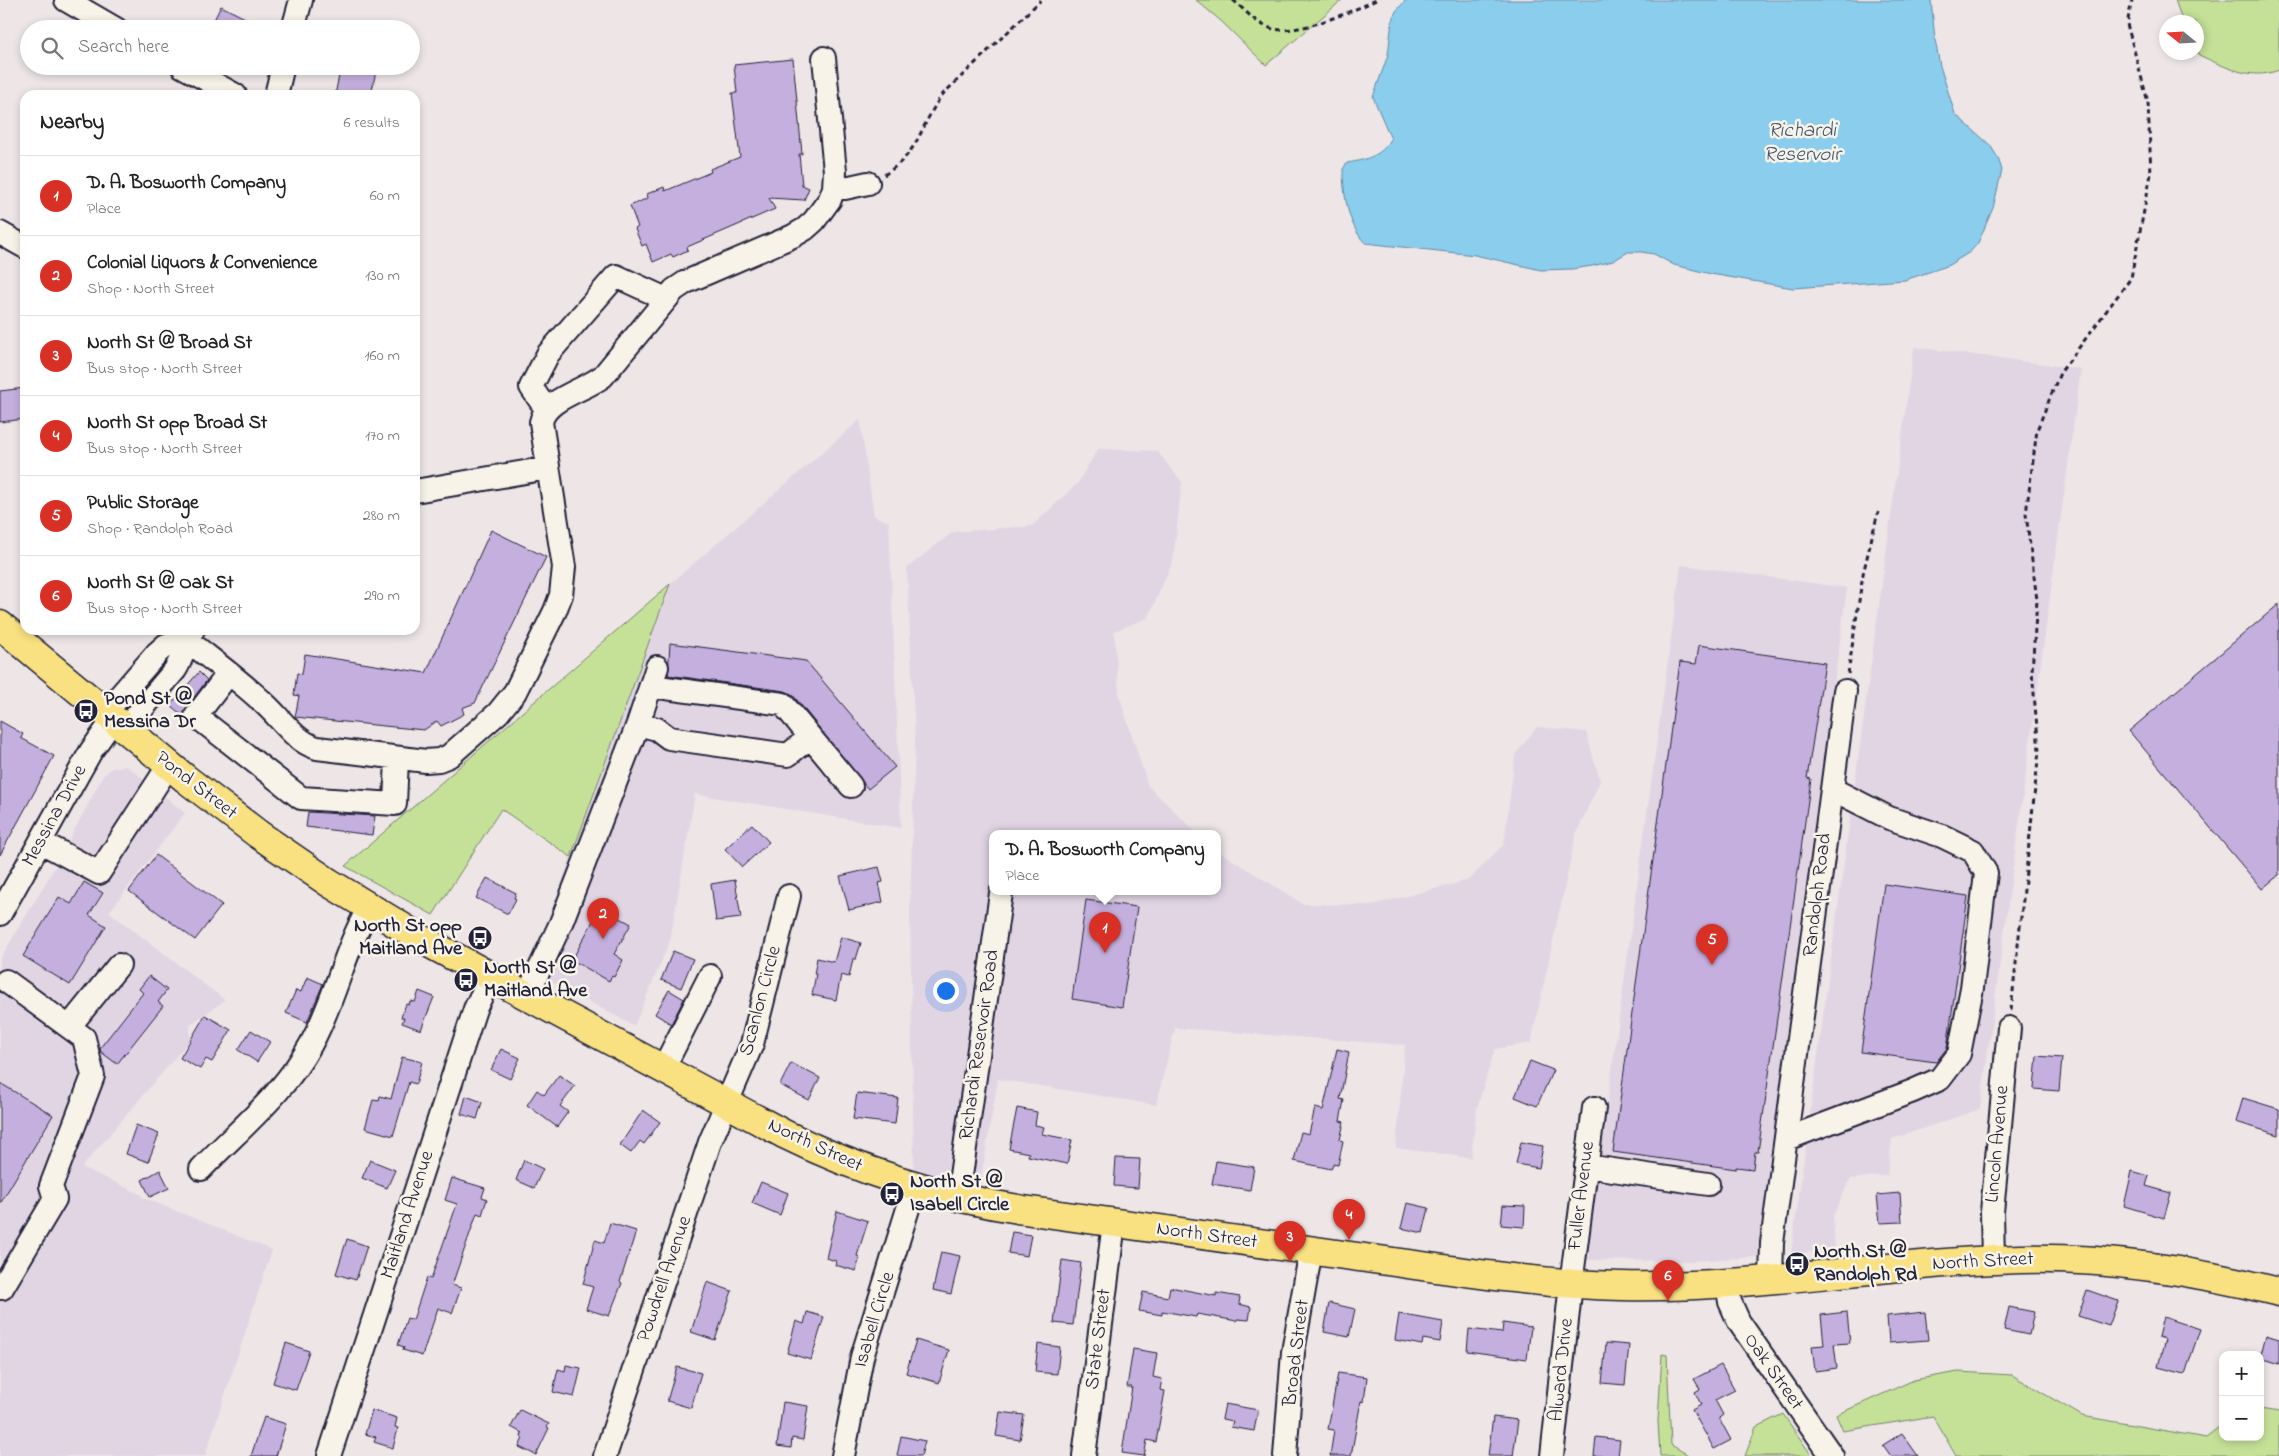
<!DOCTYPE html>
<html lang="en">
<head>
<meta charset="utf-8">
<style>
  body { margin:0; font-family:"Indie Flower",sans-serif; background:#f6f6f6; color:#222 }
  .controls { position:absolute; right:15px; bottom:15px; display:grid; overflow:hidden; border-radius:10px; box-shadow:0 2px 8px #0003 }
  .controls button { width:45px; height:45px; display:grid; place-items:center; padding:0; border:0; border-bottom:1px solid #e0e0e0; background:#fff; color:#222; font:25px sans-serif }
  .compass { position:absolute; left:2159px; top:15px; width:45px; height:45px; border-radius:50%; background:#fff; box-shadow:0 2px 8px #0003; rotate:288deg }
  .you { position:absolute; left:945px; top:990px; width:18px; height:18px; margin:-12px; border:4px solid #fff; border-radius:50%; background:#1a73e8; box-shadow:0 0 0 8px #1a73e833 }
  .badge { display:grid; place-items:center; width:32px; height:32px; border-radius:50%; background:#d93025; color:#fff; font-size:16px; font-weight:700 }
  .pin { position:absolute; translate:-50% -41px; filter:drop-shadow(0 1px 2px #0008) }
  .pin::after { content:''; position:absolute; top:26px; width:18px; height:15px; background:inherit; clip-path:polygon(0 0,100% 0,50% 100%) }
  .popup { position:absolute; left:989px; top:830px; width:232px; height:65px; box-sizing:border-box; display:grid; place-content:center; border-radius:10px; background:#fff; filter:drop-shadow(0 1px 4px #0005); font-size:16px; white-space:nowrap; color:#767676 }
  .popup b { font-size:19px; color:#222 }
  .popup::after { content:''; position:absolute; left:50%; top:100%; margin-left:-10px; border:10px solid transparent; border-top-color:#fff }
  .list { margin:0; padding:0; list-style:none }
  h2 { display:flex; justify-content:space-between; align-items:center; height:65px; margin:0; padding:0 20px; font-size:21px }
  h2 small { font-size:16px; font-weight:400; color:#767676 }
  .list li { display:grid; grid-template-columns:32px 1fr auto; gap:15px; align-items:center; box-sizing:border-box; height:80px; padding:0 20px; border-top:1px solid #e0e0e0 }
  .list b { display:block; font-size:19px; white-space:nowrap }
  .list p { margin:0; font-size:16px; white-space:nowrap; color:#767676 }
  .list em { font-size:16px; font-style:normal; color:#767676 }
  .icon { flex:none; width:28px; height:28px; fill:none; stroke:currentColor; stroke-width:2; stroke-linecap:round; stroke-linejoin:round }
  .map { position:relative; flex:none; width:2279px; height:1456px; overflow:hidden }
  .search { position:absolute; background:#fff; box-shadow:0 2px 8px #0003; left:20px; top:20px; width:400px; height:55px; display:flex; align-items:center; gap:12px; box-sizing:border-box; padding:0 18px; border-radius:28px; color:#767676; font-size:19px }
  .panel { position:absolute; background:#fff; box-shadow:0 2px 8px #0003; left:20px; top:90px; width:400px; height:545px; border-radius:15px }
  .map>svg:first-child { display:block }
</style>
</head>
<body>
<div class="map">
<svg width="2279" height="1456" viewBox="0 0 2279 1456">
  <rect width="100%" height="100%" fill="#ede5e6"/>
  <filter id="ink" filterUnits="userSpaceOnUse"><feTurbulence type="fractalNoise" baseFrequency=".02" numOctaves="2"/><feDisplacementMap in="SourceGraphic" scale="10" xChannelSelector="R" yChannelSelector="G"/><feConvolveMatrix kernelMatrix="1 2 1 2 8 2 1 2 1" color-interpolation-filters="sRGB"/></filter>
  <g filter="url(#ink)">
    <path fill="#e1d5e4" d="M1914,347L2081,369L1980,1109L1892,1139L1887,1175L1850,1179L1833,1216L1835,1249L1791,1254Z
      M860,420L874,516L889,522L901,828L695,794L670,941L634,1026L530,970L670,584Z
      M1098,449L1157,451L1182,482L1173,561L1148,618L1114,631L1119,695L1148,786L1198,834H992V892H1218V851L1303,904L1372,905L1469,880L1504,844L1515,755L1537,727L1586,732L1600,781L1576,834L1531,1043L1495,1049L1477,1108L1471,1158L1396,1148L1405,1045L1175,1028L1156,1105L998,1079L979,1189L914,1174L910,909L915,739L907,568L953,532L1032,526L1077,484Z
      M1681,565L1847,588L1757,1257L1689,1261L1586,1260Z
      M125,766L132,770L185,813L109,912L225,1000L190,1025V1040L82,1167L142,1195V1197L272,1250L205,1456H0V959L55,867L103,776L112,768Z"/>
    <path fill="#c5e198" stroke="#74826a" d="M1196,0H1342L1266,65L1221,21Z
      M2175,0H2279V70C2251,81 2225,67 2199,55L2197,49L2196,22H2183Z
      M670,584L571,857L501,809L433,915L345,866Z
      M1662,1354L1667,1355L1671,1445L1690,1456H1660L1658,1421Z
      M1958,1372L2012,1375L2082,1416L2206,1438L2223,1425V1437H2260V1409L2279,1412V1456H1956L1933,1416L1843,1431L1836,1415L1914,1380Z
      M1783,1414L1812,1456H1745L1756,1427Z"/>
    <path fill="#8bcdec" stroke="#6189a5" d="M1406,0H1931L1935,39L1940,66L1955,114L1990,145L1998,158L2002,170L1993,208L1978,243L1970,252L1947,266L1905,280L1793,288L1711,274L1674,265L1654,254L1641,252H1628L1613,261L1592,266L1572,269L1541,270L1475,255L1365,243C1348,225 1343,193 1343,169L1347,163C1365,160 1382,156 1391,139L1373,97L1388,55L1392,21L1396,11Z"/>
    <path fill="#c5afde" stroke="#22223b" d="M221,6L267,29H220L212,24Z
      M793,59L802,154H799L802,185L809,188L804,200L769,198L775,209L687,247L688,250L673,257L671,254L653,262L646,244L642,246L635,229L638,227L630,206L648,198L647,194L664,187L665,191L711,172L710,169L740,157L732,93H737L734,65Z
      M341,66H377L371,95H335Z
      M25,388V419L0,422V391Z
      M491,530L546,557L475,703L462,708L464,714L441,726L437,721L424,730L295,717L299,696L294,695L297,673L302,674L305,654L426,673Z
      M2279,604V875L2262,889L2129,731Z
      M670,643L806,661L895,767L868,789L793,695L785,691L668,675Z
      M1699,645L1825,663L1807,778L1811,779L1758,1152H1755L1753,1169L1736,1167V1169L1613,1152L1680,662L1696,664Z
      M199,672L207,680L186,708L183,716L170,705Z
      M0,721L23,734L21,738L54,756L0,855Z
      M308,812L375,816L372,835L306,827Z
      M752,824L769,842L742,867L725,849Z
      M156,855L222,905L195,940L129,891Z
      M879,867L883,882L879,883L883,902L849,910L840,876Z
      M487,878L516,893L514,898L516,899L508,914L476,898Z
      M735,880L741,918L716,921L711,884Z
      M84,882L103,893L89,915L106,926L70,985L23,956L59,897L71,904Z
      M1884,884L1968,896L1947,1048L1936,1062L1861,1052Z
      M1086,900L1137,907L1122,1007L1072,999Z
      M604,909L631,924L614,954L623,960L614,977L612,976L609,981L572,960L593,921L596,923Z
      M841,937L861,943L856,959H853L849,977L841,975L836,1000L812,995L816,974H814L817,958L834,962Z
      M673,951L693,959L681,988L661,980Z
      M149,976L167,990L158,1002L163,1006L117,1064L101,1052L100,1048L143,993L139,989Z
      M307,977L323,984L307,1022L286,1013L296,990L301,992Z
      M669,990L684,999L671,1024L655,1014Z
      M419,991L434,997L421,1030L402,1023L404,1018L401,1017L406,1004L409,1005L410,1001L415,1002Z
      M205,1015L231,1030L212,1062L206,1059L200,1069L180,1058Z
      M251,1030L270,1042L257,1062L238,1050Z
      M501,1049L520,1058L510,1079L491,1070Z
      M1337,1049L1349,1052L1340,1099L1344,1100L1340,1121L1344,1122L1340,1140L1343,1141L1338,1165L1333,1164L1331,1169L1294,1161L1301,1132L1309,1134L1315,1108L1323,1110Z
      M2037,1056L2062,1058L2059,1091L2034,1089Z
      M402,1057L422,1062L416,1084L409,1082L393,1136L365,1128L373,1100L379,1101L380,1096L391,1099Z
      M1530,1061L1553,1070L1537,1106L1515,1097Z
      M791,1063L820,1078L809,1100L780,1085Z
      M559,1075L575,1086L560,1106L568,1112L557,1127L527,1105L537,1090L544,1095Z
      M0,1083L53,1115L0,1204Z
      M857,1093L898,1098L895,1124L853,1119Z
      M466,1096L482,1102L477,1119L461,1114Z
      M2243,1098L2279,1109V1135L2236,1122Z
      M1017,1108L1037,1112L1035,1125L1044,1127L1042,1134L1072,1140L1067,1164L1028,1156L1029,1153L1009,1149Z
      M643,1110L660,1122L644,1144L640,1141L631,1153L620,1145Z
      M136,1125L159,1134L148,1162L126,1154Z
      M1521,1142L1543,1146L1539,1168L1516,1164Z
      M1116,1158L1140,1159L1138,1188L1114,1186Z
      M370,1160L395,1170L387,1188L362,1178Z
      M524,1160L543,1169L534,1188L516,1180Z
      M1216,1161L1254,1167L1250,1190L1212,1184Z
      M160,1170L169,1188L150,1197L142,1180Z
      M2132,1171L2149,1176L2146,1186L2171,1193L2164,1218L2124,1206Z
      M452,1178L485,1188L482,1197L487,1199L482,1215L477,1213L452,1285L461,1288L452,1313L438,1308L422,1356L403,1350L404,1347L398,1345L407,1318L413,1320L427,1277L431,1279L457,1204L445,1200Z
      M761,1182L788,1193L780,1215L752,1203Z
      M1900,1193L1902,1222L1880,1223L1877,1195Z
      M1407,1203L1429,1208L1423,1233L1401,1228Z
      M1503,1205L1525,1206L1524,1227L1501,1225Z
      M837,1211L868,1221L857,1256L860,1257L856,1271L835,1265L836,1261L826,1258Z
      M610,1223L636,1231L620,1282L622,1283L609,1316L586,1309L593,1287L583,1284L595,1240L604,1243Z
      M1012,1232L1031,1235L1027,1256L1008,1253Z
      M347,1239L367,1246L356,1280L336,1274Z
      M941,1252L960,1256L951,1294L933,1290Z
      M1062,1260L1081,1263L1073,1325L1054,1323Z
      M707,1282L732,1291L715,1340L691,1332Z
      M1170,1287L1216,1296V1293L1240,1297L1239,1304L1251,1307L1249,1320L1237,1319V1321L1197,1314L1196,1317L1162,1311V1315L1139,1311L1143,1292L1168,1297Z
      M2087,1290L2118,1301L2109,1326L2078,1316Z
      M1329,1303L1355,1309L1349,1337L1324,1332Z
      M2009,1307L2034,1312L2029,1335L2004,1330Z
      M807,1312L824,1317L811,1360L787,1353L796,1321L804,1324Z
      M1847,1312L1850,1343L1834,1344L1837,1368L1815,1371L1812,1346L1824,1345L1821,1315Z
      M1925,1312L1928,1340L1889,1343L1887,1316Z
      M1399,1314L1443,1322L1440,1342L1423,1339L1422,1345L1395,1340Z
      M2163,1317L2200,1329L2185,1374L2158,1367L2165,1339L2158,1337Z
      M1503,1323L1531,1327L1527,1359L1467,1351L1469,1329L1502,1333Z
      M2266,1335L2279,1339V1364L2260,1358Z
      M916,1340L949,1350L939,1383L906,1373Z
      M286,1343L309,1351L296,1390L273,1383Z
      M1606,1343L1629,1345L1625,1385L1602,1383Z
      M1038,1344L1060,1347L1057,1374L1035,1372Z
      M1133,1349L1157,1353L1153,1377L1162,1379L1160,1390L1165,1391L1156,1442L1147,1440L1144,1456L1122,1453L1132,1387H1127Z
      M566,1365L581,1368L574,1397L553,1392L558,1369L565,1371Z
      M1721,1365L1735,1390L1715,1400L1723,1415L1719,1418L1731,1440L1714,1449L1692,1410L1701,1405L1695,1392L1700,1389L1694,1379Z
      M677,1367L701,1373L691,1408L667,1401Z
      M1338,1373L1367,1377L1364,1402L1361,1401L1351,1456H1330L1334,1430L1328,1429Z
      M783,1402L808,1406L803,1440L792,1438L791,1448L777,1446Z
      M1225,1404L1258,1410L1254,1431L1231,1427L1233,1421L1222,1419Z
      M372,1410L397,1418L395,1427L398,1428L393,1448L374,1442L376,1437L365,1434Z
      M520,1410L549,1424L547,1427L549,1428L536,1455L519,1447L523,1438L521,1437L522,1433L511,1427Z
      M1000,1412L1024,1415L1020,1440L996,1436Z
      M264,1417L286,1424L276,1456H251Z
      M1493,1417L1518,1420L1513,1456H1488Z
      M1902,1433L1918,1456H1891L1883,1445Z
      M901,1436L925,1441L921,1456H897Z
      M1596,1437L1620,1440L1618,1456H1594Z"/>
    <g fill="none" stroke-linecap="round" stroke-linejoin="round">
      <defs>
        <path id="minor" d="M66,0L116,29
          M293,29L301,0
          M182,66L235,95
          M276,95L283,66
          M834,188H845L868,183
          M0,233L25,247
          M546,409L531,387L548,354L616,276L666,299
          M415,491L548,468
          M229,673L196,716L301,798L395,804L397,758
          M651,686L783,704L851,786
          M105,713L157,653L166,645L186,639C213,661 242,682 267,706C282,720 296,742 317,748L426,761L439,760L449,756L498,713L515,692L555,611L561,595L564,567L541,422C546,398 584,391 603,376L674,290L686,282L793,236L805,229L814,221L830,199L834,188L835,171L824,58
          M638,724L657,729L669,738L788,755L810,737
          M125,729L175,670C184,657 184,642 193,630
          M41,842L99,873L169,765
          M0,914L91,751L113,720
          M527,996L561,923L638,724L657,667
          M69,1027L119,965
          M663,1069L710,976
          M1786,1139L1913,1091L1940,1079L1959,1054L1972,988L1986,873L1973,851L1942,836L1889,818L1832,789
          M1586,1166L1708,1184
          M201,1169C239,1129 284,1094 311,1044C335,1001 344,950 369,908
          M958,1197L1001,893
          M1993,1260L1992,1212L2009,1028
          M1771,1280L1772,1243L1845,691
          M1727,1283L1730,1302L1739,1322L1832,1456
          M0,1288H2L55,1199L51,1186L93,1076L84,1038L6,981
          M329,1456L475,1009L491,976
          M605,1456L710,1142L752,1044L789,896
          M843,1456L862,1357L915,1186
          M1084,1456L1114,1223
          M1285,1456L1293,1352L1311,1250
          M1552,1456L1571,1284L1594,1108"/>
        <path id="major" d="M0,625L186,779L258,834L328,882L425,941L784,1134C861,1172 940,1197 1024,1210C1133,1225 1242,1240 1351,1256C1441,1268 1531,1284 1622,1286C1756,1289 1888,1262 2021,1259C2109,1257 2195,1271 2279,1292"/>
      </defs>
      <use href="#minor" stroke="#22223b" stroke-width="26"/>
      <use href="#major" stroke="#22223b" stroke-width="31"/>
      <path stroke="#22223b" stroke-width="3" stroke-dasharray="5 4" stroke-linecap="butt" d="M1233,0C1245,10 1255,23 1270,28C1293,37 1353,11 1376,0
        M884,175C922,150 919,126 943,94L1041,0
        M1848,674L1863,574L1878,512
        M2011,1010L2039,751L2032,671L2037,600L2026,514L2037,430L2060,373L2131,278L2151,174L2148,102L2127,24L2132,0"/>
      <use href="#minor" stroke="#f7f3e8" stroke-width="22"/>
      <use href="#major" stroke="#f9e181" stroke-width="28"/>
    </g>
  </g>
  <defs>
    <symbol id="bus-disc" viewBox="-11 -11 22 22"><circle r="9.5" fill="#22223b" stroke="#f7f3e8"/><path d="M-5-6H5V4H4V6H2V4H-2V6H-4V4H-5ZM-3.5-4V0h7V-4ZM-3.5 1.2v1.5H-2V1.2ZM2 1.2v1.5H3.5V1.2Z" fill="#fff"/></symbol>
  </defs>
  <g fill-rule="evenodd">
    <use href="#bus-disc" x="72" y="697" width="28" height="28"/>
    <use href="#bus-disc" x="466" y="924" width="28" height="28"/>
    <use href="#bus-disc" x="452" y="966" width="28" height="28"/>
    <use href="#bus-disc" x="878" y="1180" width="28" height="28"/>
    <use href="#bus-disc" x="1783" y="1250" width="28" height="28"/>
  </g>
  <g text-anchor="middle" dominant-baseline="central" stroke-width="5" stroke-linejoin="round" paint-order="stroke">
    <g font-size="20" font-weight="bold" fill="#22223b" stroke="#f7f3e8" text-anchor="start">
      <text x="104" y="699">Pond St @<tspan x="104" dy="23">Messina Dr</tspan></text>
      <text x="462" y="926" text-anchor="end">North St opp<tspan x="462" dy="23">Maitland Ave</tspan></text>
      <text x="484" y="968">North St @<tspan x="484" dy="23">Maitland Ave</tspan></text>
      <text x="910" y="1182">North St @<tspan x="910" dy="23">Isabell Circle</tspan></text>
      <text x="1814" y="1252">North St @<tspan x="1814" dy="23">Randolph Rd</tspan></text>
    </g>
    <g font-size="20" fill="#22223b" stroke="#f7f3e8">
      <text transform="translate(196 786) rotate(38)">Pond Street</text>
      <text transform="translate(55 816) rotate(-61)">Messina Drive</text>
      <text transform="translate(1818 895) rotate(-83)">Randolph Road</text>
      <text transform="translate(761 1001) rotate(-75)">Scanlon Circle</text>
      <text transform="translate(980 1045) rotate(-82)">Richardi Reservoir Road</text>
      <text transform="translate(1998 1144) rotate(-85)">Lincoln Avenue</text>
      <text transform="translate(815 1146) rotate(25)">North Street</text>
      <text transform="translate(1582 1196) rotate(-83)">Fuller Avenue</text>
      <text transform="translate(408 1215) rotate(-72)">Maitland Avenue</text>
      <text transform="translate(1207 1236) rotate(8)">North Street</text>
      <text transform="translate(1983 1262) rotate(-3)">North Street</text>
      <text transform="translate(665 1279) rotate(-71)">Powdrell Avenue</text>
      <text transform="translate(875 1320) rotate(-73)">Isabell Circle</text>
      <text transform="translate(1099 1339) rotate(-83)">State Street</text>
      <text transform="translate(1297 1353) rotate(-83)">Broad Street</text>
      <text transform="translate(1562 1370) rotate(-84)">Alward Drive</text>
      <text transform="translate(1773 1372) rotate(55)">Oak Street</text>
    </g>
    <g font-size="21" font-style="italic" fill="#425570" stroke="#f7f3e8">
      <text x="1802" y="131">Richardi<tspan x="1802" dy="24">Reservoir</tspan></text>
    </g>
  </g>
</svg>
<div class="controls">
<button>+</button>
<button>−</button>
</div>
<svg class="compass" viewBox="-18 -18 36 36"><path d="M0-13l5 13h-10z" fill="#e53935"/><path d="M0 13l5-13h-10z" fill="#767676"/></svg>
<div class="you"></div>
<div class="pin badge" style="left:1105px;top:953px">1</div>
<div class="popup"><b>D. A. Bosworth Company</b>Place</div>
<div class="pin badge" style="left:603px;top:939px">2</div>
<div class="pin badge" style="left:1290px;top:1262px">3</div>
<div class="pin badge" style="left:1349px;top:1240px">4</div>
<div class="pin badge" style="left:1712px;top:965px">5</div>
<div class="pin badge" style="left:1668px;top:1301px">6</div>
<div class="search"><svg class="icon" aria-label="search" viewBox="0 0 24 24"><circle cx="10" cy="10" r="6"/><path d="M15 15l6 6"/></svg>Search here</div>
<section class="panel">
<h2>Nearby<small>6 results</small></h2>
<ul class="list">
<li><span class="badge">1</span><div><b>D. A. Bosworth Company</b><p>Place</p></div><em>60 m</em></li>
<li><span class="badge">2</span><div><b>Colonial Liquors &amp; Convenience</b><p>Shop · North Street</p></div><em>130 m</em></li>
<li><span class="badge">3</span><div><b>North St @ Broad St</b><p>Bus stop · North Street</p></div><em>160 m</em></li>
<li><span class="badge">4</span><div><b>North St opp Broad St</b><p>Bus stop · North Street</p></div><em>170 m</em></li>
<li><span class="badge">5</span><div><b>Public Storage</b><p>Shop · Randolph Road</p></div><em>280 m</em></li>
<li><span class="badge">6</span><div><b>North St @ Oak St</b><p>Bus stop · North Street</p></div><em>290 m</em></li>
</ul>
</section>
</div>
</body>
</html>
